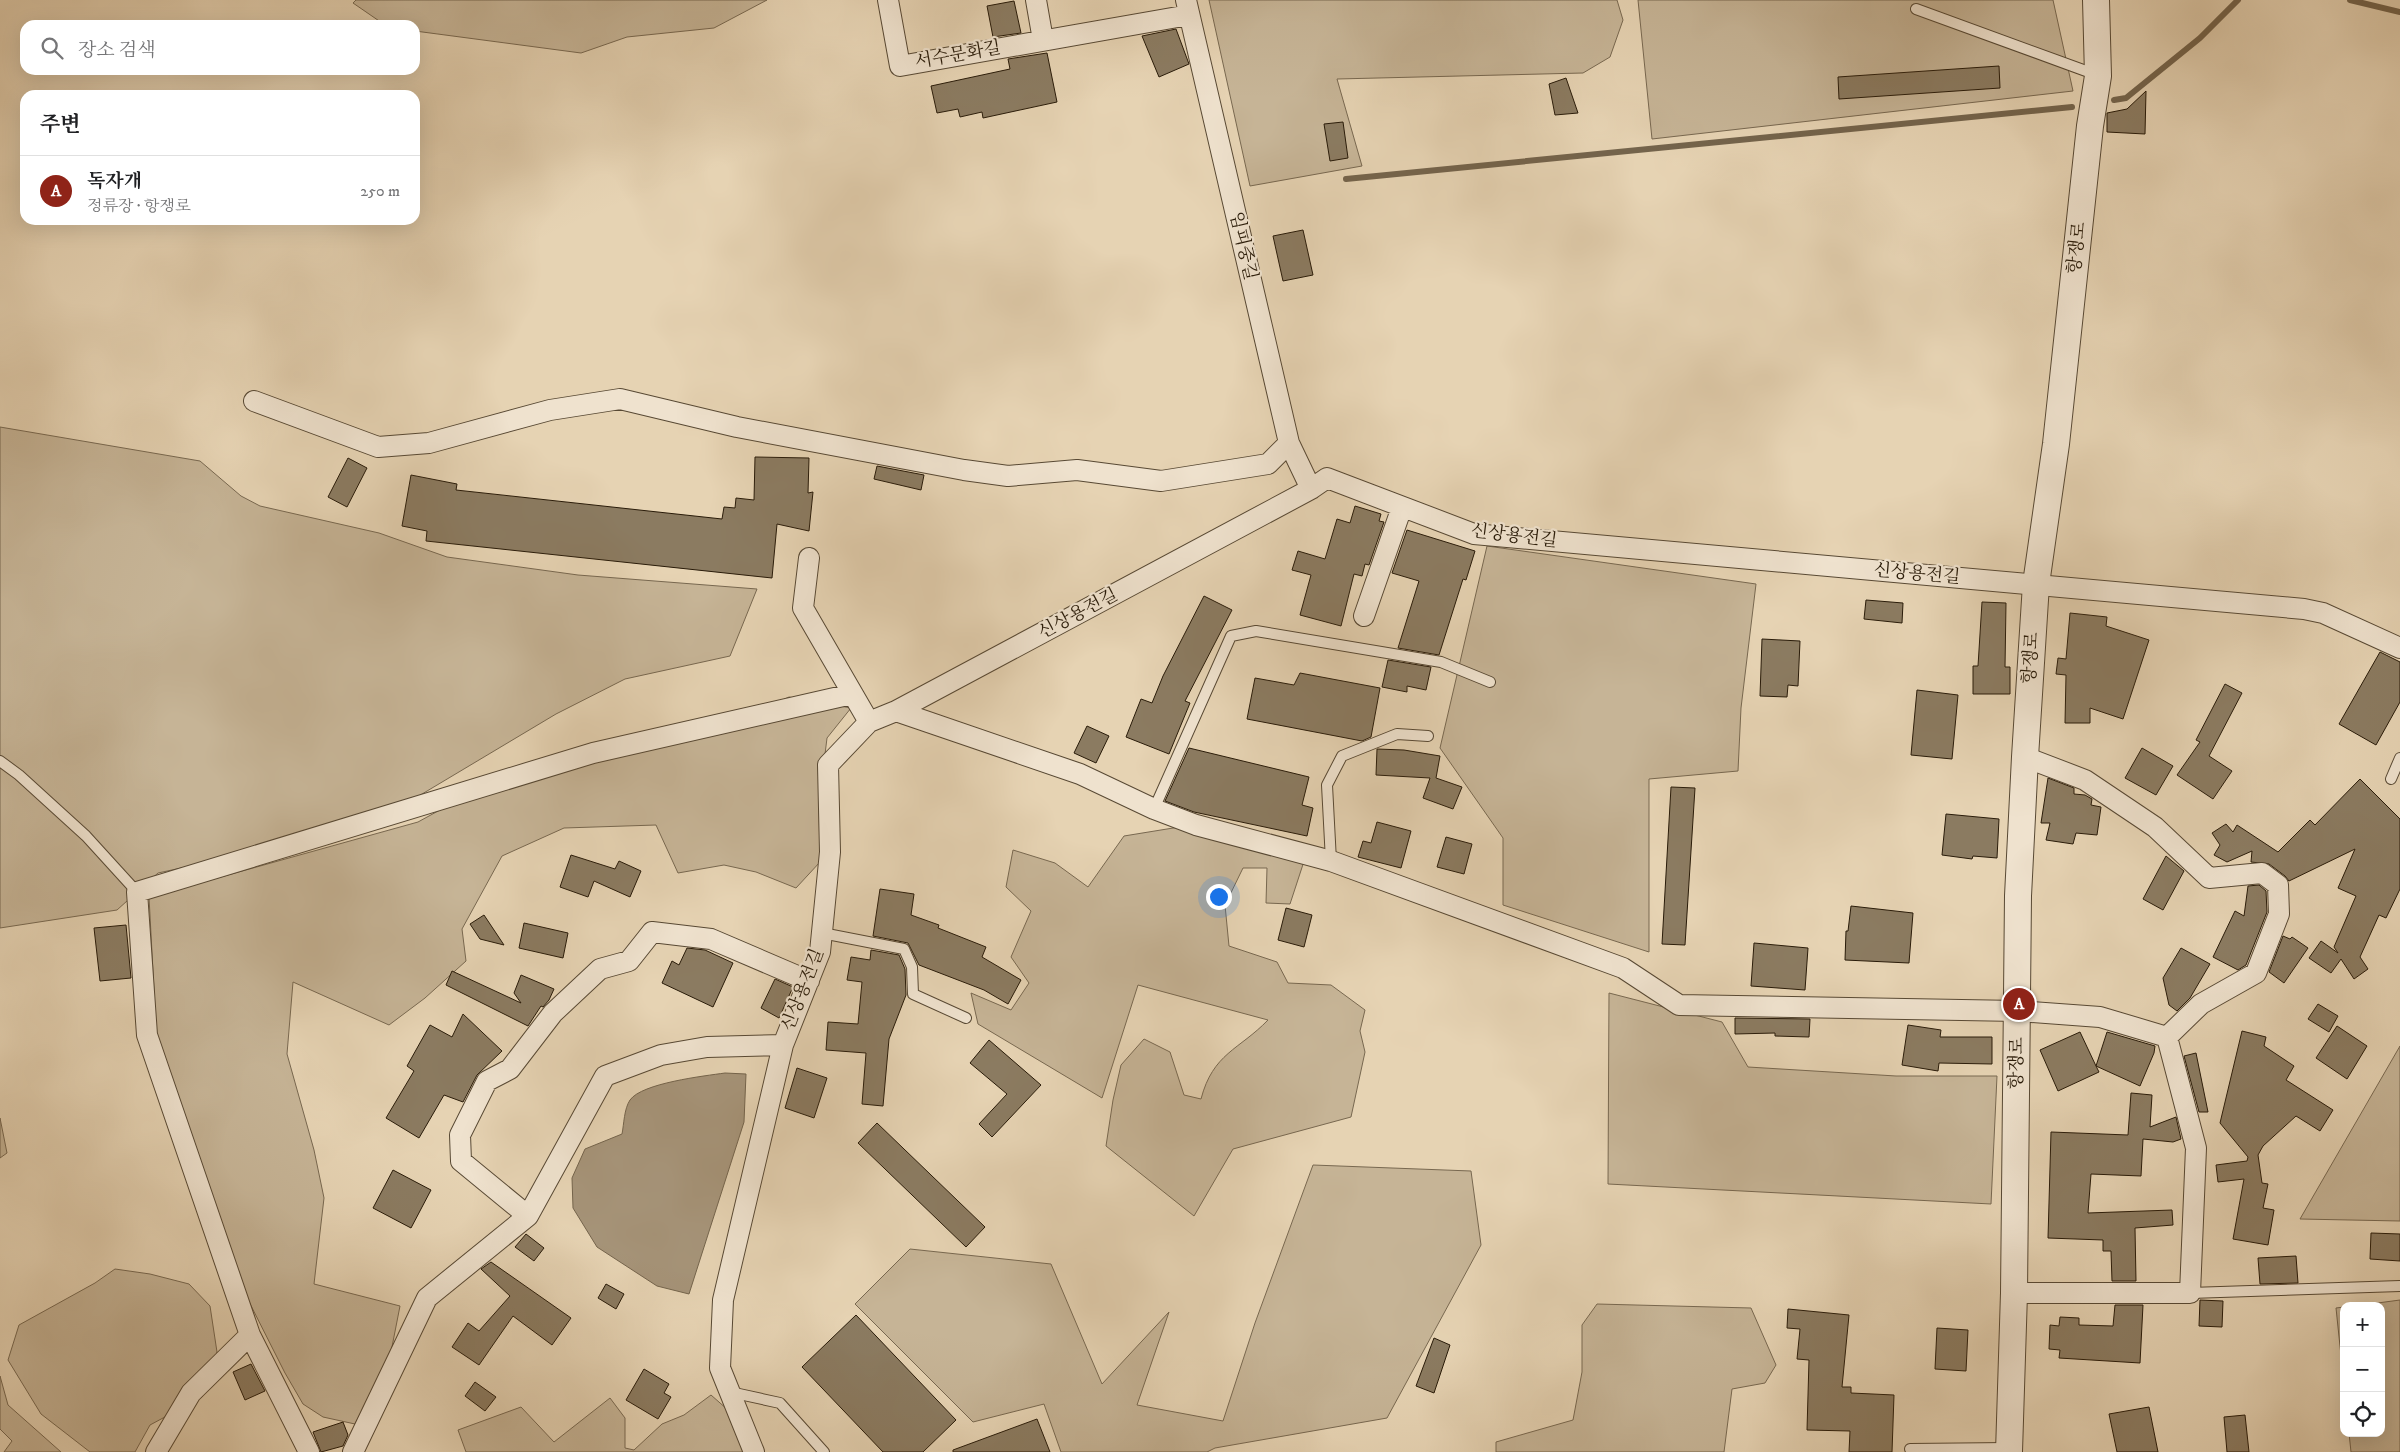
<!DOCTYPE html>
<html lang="ko">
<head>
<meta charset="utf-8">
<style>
  body { margin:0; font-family:"IM FELL DW Pica","Noto Serif KR",serif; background:#f6f6f6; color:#202124 }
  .controls { position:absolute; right:15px; bottom:15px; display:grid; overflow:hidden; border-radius:10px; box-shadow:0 5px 20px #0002 }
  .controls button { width:45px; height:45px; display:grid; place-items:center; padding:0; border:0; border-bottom:1px solid #e0e0e0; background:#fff; color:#202124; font:25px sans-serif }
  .you { position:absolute; left:1218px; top:896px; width:18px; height:18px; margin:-12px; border:4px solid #fff; border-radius:50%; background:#1a73e8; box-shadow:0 0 0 8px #1a73e833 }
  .badge { display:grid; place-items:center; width:32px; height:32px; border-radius:50%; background:#8f2418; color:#fff; font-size:16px; font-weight:700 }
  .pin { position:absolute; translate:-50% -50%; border:2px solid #fff; box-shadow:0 1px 5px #0006 }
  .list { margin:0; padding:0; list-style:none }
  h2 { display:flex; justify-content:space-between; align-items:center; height:65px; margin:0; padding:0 20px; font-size:21px }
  h2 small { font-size:16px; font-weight:400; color:#757577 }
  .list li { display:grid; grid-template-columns:32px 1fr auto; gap:15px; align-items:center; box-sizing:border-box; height:70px; padding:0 20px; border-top:1px solid #e0e0e0 }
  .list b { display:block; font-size:19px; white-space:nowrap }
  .list p { margin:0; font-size:16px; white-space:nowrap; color:#757577 }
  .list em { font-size:16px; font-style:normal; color:#757577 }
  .icon { flex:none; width:28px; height:28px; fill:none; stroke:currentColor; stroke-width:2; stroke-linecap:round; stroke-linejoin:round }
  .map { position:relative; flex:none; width:2400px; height:1452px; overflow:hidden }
  .search { position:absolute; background:#fff; box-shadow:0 5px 20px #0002; left:20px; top:20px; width:400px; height:55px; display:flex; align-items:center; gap:12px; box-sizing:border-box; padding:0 18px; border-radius:15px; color:#757577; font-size:19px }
  .panel { position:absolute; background:#fff; box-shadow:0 5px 20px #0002; left:20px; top:90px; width:400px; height:135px; border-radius:15px }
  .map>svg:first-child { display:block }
</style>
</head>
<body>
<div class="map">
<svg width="2400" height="1452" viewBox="0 0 2400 1452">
  <rect width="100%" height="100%" fill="#e6d3b3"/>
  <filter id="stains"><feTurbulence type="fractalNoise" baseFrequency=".004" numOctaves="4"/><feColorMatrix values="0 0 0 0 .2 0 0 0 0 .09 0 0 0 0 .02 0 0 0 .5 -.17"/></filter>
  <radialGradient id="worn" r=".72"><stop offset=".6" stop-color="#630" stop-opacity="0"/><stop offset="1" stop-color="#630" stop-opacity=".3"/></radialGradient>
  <path fill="#c6b496" stroke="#786850" d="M356,0H767L714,28L627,37L581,53L415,31V25H385L353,3Z
    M1209,0H1617L1623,20L1610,57L1583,73L1337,79L1362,166L1250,186Z
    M1638,0H2053L2073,91L1652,139Z
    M0,427L200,461L241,496L260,506L379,533L447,557L578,575L757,589L730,656L625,679L556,714L412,800L386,806L311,840L158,873L117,910L0,928Z
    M1487,546L1756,584L1741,708L1738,771L1649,779V952L1503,905V838L1440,748Z
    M789,697L851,708L827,738L819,803L820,862L796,888L756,872L724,865L678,873L656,825L564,828L502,856L462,929L466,961L425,998L389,1025L293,982L287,1054L314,1150L324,1198L314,1284L400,1306L390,1357L355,1424L323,1417L303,1404L285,1373L237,1278L157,1046L149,897L418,822L522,765L744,718Z
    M1210,822L1309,846L1290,904L1266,903L1267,868H1243L1225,905L1229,946L1277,962L1288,983L1331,985L1365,1010L1360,1031L1365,1052L1351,1117L1233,1149L1194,1216L1106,1146L1113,1100L1121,1065L1144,1039L1170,1052L1184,1095L1201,1099C1213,1053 1239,1050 1268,1020L1138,985L1102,1098L978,1024L971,993L1011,1010L1029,983L1011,957L1031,911L1006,887L1013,850L1055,863L1088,887L1124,836Z
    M1609,993L1722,1022L1748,1067L1896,1076H1997L1991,1204L1608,1184Z
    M2400,1046V1221L2300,1219Z
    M0,1118L7,1153L0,1158Z
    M1313,1165L1471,1171L1481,1245L1387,1418L1215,1448L1207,1452H1061L1044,1404L973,1422L855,1304L910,1249L1051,1264L1102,1384L1169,1312L1137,1405L1223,1421L1255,1323Z
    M115,1269L150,1274L189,1284L210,1306L217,1352L202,1397L150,1425L135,1452H90L41,1414L8,1360L19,1325L95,1283Z
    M2400,1300V1452H2351L2349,1433H2381V1306H2355Z
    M1597,1304L1751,1308L1776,1365L1765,1383L1732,1389L1724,1452H1496V1442L1573,1420L1582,1372V1325Z
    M2344,1307V1384L2336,1308Z
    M0,1376L8,1405L61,1452H4L12,1441L0,1429Z
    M711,1395L728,1410L744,1449L742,1452H466L458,1430L521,1407L554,1442L610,1398L625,1418V1448L634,1450L662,1424L684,1415Z"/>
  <path fill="#a69479" stroke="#74644c" d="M725,1073L746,1074L744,1122L689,1294L657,1286L597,1247L573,1208L572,1178L585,1149L622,1134C624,1124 624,1109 630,1100C642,1083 704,1076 725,1073Z"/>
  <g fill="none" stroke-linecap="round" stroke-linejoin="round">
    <path stroke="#74644c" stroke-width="6" d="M2350,0L2400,12
      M2114,100L2126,98L2200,38L2238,0
      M1346,179L2072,107"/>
  </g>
  <path fill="#8b7b61" stroke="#291b09" d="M1014,1L1021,33L993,37L987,6Z
    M1176,29L1189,64L1159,77L1142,36Z
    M1047,53L1057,102L983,118L982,112L960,117L958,109L937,113L931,86L1010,69L1008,59Z
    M1999,66L2000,88L1839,99L1838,77Z
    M1566,78L1578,113L1555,115L1549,84Z
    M2146,91L2145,134L2107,132V113L2127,109Z
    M1343,122L1348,158L1330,161L1324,124Z
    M1303,230L1313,275L1283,281L1273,236Z
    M755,457L809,458L808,493L813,492L809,531L777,524L772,578L426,541L427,531L402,526L411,475L457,484L456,490L722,519L724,507L735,508L736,498L754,500Z
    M348,458L367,468L347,507L328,497Z
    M877,466L924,475L921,490L874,479Z
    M1355,506L1381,514L1379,521L1384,522L1369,565L1365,564L1362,576L1354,574L1341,626L1300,615L1311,575L1292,570L1298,551L1325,559L1337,519L1350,523Z
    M1407,530L1475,551L1466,580L1463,579L1439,655L1398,648L1419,581L1392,573Z
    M1204,596L1232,610L1185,701L1190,703L1169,754L1126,737L1141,699L1152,703L1163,676Z
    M1866,600L1903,603L1902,623L1864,619Z
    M1982,602L2006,603L2005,667H2010V694H1973V666H1978Z
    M2070,613L2107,617L2106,626L2149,640L2123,719L2090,708V723H2065L2066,675L2056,674L2058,658L2066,659Z
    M1762,639L1800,641L1798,686L1788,685L1787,697L1760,696Z
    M2380,652L2400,662V702L2376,745L2339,724Z
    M1388,660L1431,667L1426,690L1407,686V692L1382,687Z
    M1300,673L1380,688L1371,737L1362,741L1247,719L1255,678L1294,685Z
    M2225,684L2242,693L2209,756L2232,771L2213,799L2177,775L2200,742L2196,740Z
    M1917,690L1958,695L1952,759L1911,755Z
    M1087,726L1109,736L1096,763L1074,753Z
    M1189,748L1309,777L1302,805L1313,808L1307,836L1194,812L1165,801Z
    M2142,748L2173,766L2156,795L2125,778Z
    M1377,749L1404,750L1440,756L1436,778L1462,787L1453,809L1423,798L1430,778L1376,775Z
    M2048,778L2074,788V794L2085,795L2092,799L2091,805L2101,807L2097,835L2076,833L2073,844L2046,840L2050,823H2041Z
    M2360,779L2400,819V889L2386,918L2379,915L2360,957L2368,969L2354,979L2341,959L2331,973L2309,958L2321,941L2338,953L2334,947L2356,896L2338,888L2355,849L2289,881L2285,876L2269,864L2251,862L2252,851L2227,862L2214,855L2220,845L2212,833L2226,824L2233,832L2237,825L2278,852L2310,820L2315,825Z
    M1671,787L1695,788L1685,945L1662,944Z
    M1946,814L1999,819L1997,858L1973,856L1972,859L1942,855Z
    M1377,822L1411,831L1401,868L1358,857L1363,841L1371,843Z
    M1446,837L1472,844L1464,874L1437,867Z
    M571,855L615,869L619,861L641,871L630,897L594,881L588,897L560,887Z
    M2166,856L2184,871L2163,910L2143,899Z
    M2259,885L2266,891L2267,912L2246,965L2238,970L2213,957L2235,911L2244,916L2248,886Z
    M880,889L914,894L911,915L939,925L938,928L986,947L982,957L1021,980L1008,1004L984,990L919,965L908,943L873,936Z
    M1851,906L1913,913L1909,963L1845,960L1846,931H1848Z
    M1286,908L1312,915L1304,947L1278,940Z
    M484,915L504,945L480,939L470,924Z
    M524,923L568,933L563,958L519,948Z
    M126,925L131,978L100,981L94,928Z
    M2283,936L2290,939L2292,937L2308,948L2284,983L2269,972Z
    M1754,943L1808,948L1805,990L1751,986Z
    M687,948L705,950L733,963L713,1007L662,983L672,961L679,965Z
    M2181,948L2210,964L2190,998L2177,1011L2169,1005L2163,978Z
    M871,950L899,955L905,969L906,995L889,1039L883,1106L862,1104L866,1053L826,1050L828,1022L858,1024L862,982L847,980L851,957L870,960Z
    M452,971L521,1003L514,993L521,975L554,989L549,1000L543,1007L541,1006L528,1026L446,985Z
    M775,979L793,987L779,1018L761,1008Z
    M2318,1004L2338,1016L2329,1032L2308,1019Z
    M463,1014L502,1051L477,1075L463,1102L444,1095L419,1138L386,1118L414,1071L407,1066L430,1025L452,1037Z
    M1735,1018L1810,1019L1809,1037L1775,1036V1033L1735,1034Z
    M1908,1025L1941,1030L1940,1037H1992V1064L1939,1063L1938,1071L1902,1065Z
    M2337,1026L2367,1046L2347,1079L2316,1058Z
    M2242,1031L2266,1037L2264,1046L2294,1066L2286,1080L2333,1110L2320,1131L2296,1116L2263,1146L2258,1155L2262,1183L2268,1184L2263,1208L2274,1210L2268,1245L2233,1239L2244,1179L2218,1182L2216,1165L2247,1161L2248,1157L2220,1123Z
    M2080,1032L2096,1066L2107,1032L2155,1046L2154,1053L2140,1086L2096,1066L2099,1072L2058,1091L2040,1050Z
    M989,1040L1041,1085L992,1137L979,1124L1007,1094L970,1063Z
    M2196,1053L2208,1112H2199L2184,1056Z
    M797,1068L827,1078L814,1118L785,1108Z
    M2131,1093L2152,1095L2150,1127L2176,1117L2181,1139L2173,1142L2143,1139L2141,1176L2091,1174L2088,1213L2172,1210L2173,1225L2135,1228L2136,1281H2112L2111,1251H2103V1240L2048,1238L2051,1132L2128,1135Z
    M877,1123L985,1227L966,1247L858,1143Z
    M393,1170L431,1190L411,1228L373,1208Z
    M2371,1233L2400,1234V1261L2370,1259Z
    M526,1234L544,1248L534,1261L515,1247Z
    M2296,1256L2298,1283L2260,1284L2258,1258Z
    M491,1262L571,1318L552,1345L513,1316L479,1365L452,1347L468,1323L479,1331L510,1296L481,1269Z
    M606,1284L624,1294L616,1309L598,1298Z
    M2200,1300L2223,1301L2222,1327L2199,1326Z
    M2115,1305H2143L2140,1363L2059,1358L2060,1350L2049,1349L2050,1325L2059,1326L2060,1317L2079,1318V1325L2113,1326Z
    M1788,1309L1849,1315L1842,1387H1851V1393L1894,1395L1892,1452H1849L1850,1431L1807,1430L1809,1360L1797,1359L1800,1329L1787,1328Z
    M856,1315L956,1420L923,1452H883L802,1367Z
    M1937,1328L1968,1330L1966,1371L1935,1369Z
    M1434,1338L1450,1345L1434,1393L1416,1386Z
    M251,1364L265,1391L245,1400L233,1372Z
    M644,1369L669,1384L664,1393L671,1397L658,1419L626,1400Z
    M475,1382L496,1397L485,1411L465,1396Z
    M2149,1407L2158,1452H2117L2109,1414Z
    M2245,1415L2249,1452H2227L2224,1417Z
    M1037,1419L1050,1452H953V1450Z
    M343,1422L348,1435L343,1446L321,1452L313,1432Z"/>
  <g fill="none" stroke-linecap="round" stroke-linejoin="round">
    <defs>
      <path id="service" d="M1916,9L2097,75
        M0,761L19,775L86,836L137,892
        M2391,779L2400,758
        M1154,809L1231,636L1256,631L1441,662L1490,682
        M1331,861L1327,785L1342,756L1397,734L1428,736
        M822,933L904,949L912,967L913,994L966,1018
        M2190,1293L2400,1286
        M730,1392L780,1403L824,1452
        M1910,1449L2008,1448"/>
      <path id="minor" d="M888,0L900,66L1189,15
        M1036,0L1043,40
        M1186,0L1289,443L1311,489
        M254,401L378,447L429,443L550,410L620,399L737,427L964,470L1008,476L1077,470L1161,481L1268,464L1289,443
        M809,558L803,608L869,722
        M1364,616L1402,507
        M896,711L1080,774L1154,809L1196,825L1331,861L1623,968L1679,1005L2018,1011L2100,1017L2167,1037L2196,1148L2190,1293H2014
        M2025,757L2085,780L2155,827L2209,878L2262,873L2278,885L2279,914L2256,973L2201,1004L2167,1037
        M528,1216L461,1161L460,1135L487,1081L510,1069L553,1013L600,969L629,961L652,932L711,939L809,981
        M156,1452L191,1393L250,1335
        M309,1452L250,1335L147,1035L137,892L593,753L852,694
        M353,1452L427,1298L528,1216L605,1076L661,1055L707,1047L783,1045
        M754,1452L720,1368L723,1300L783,1045L820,952L830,852L828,765L869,722L896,711L1311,489L1327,478L1474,534L2304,609L2323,613L2400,648"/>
      <path id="tertiary" d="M2009,1452L2014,1293L2018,896L2025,757L2036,584L2056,444L2090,126L2098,76L2096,0"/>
    </defs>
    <use href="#service" stroke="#584934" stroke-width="12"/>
    <use href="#minor" stroke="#584934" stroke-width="22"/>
    <use href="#tertiary" stroke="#584934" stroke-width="28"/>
    <use href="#service" stroke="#efe2ce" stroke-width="10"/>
    <use href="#minor" stroke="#efe2ce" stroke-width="20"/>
    <use href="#tertiary" stroke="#efe2ce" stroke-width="26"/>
  </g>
  <g text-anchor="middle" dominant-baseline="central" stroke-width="4.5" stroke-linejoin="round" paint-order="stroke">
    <g font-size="18" fill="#291b09" stroke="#efe2ce">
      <text transform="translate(958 55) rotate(-10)">서수문화길</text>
      <text transform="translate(1243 246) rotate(77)">임피중길</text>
      <text transform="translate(2077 248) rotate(-84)">항쟁로</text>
      <text transform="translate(1514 536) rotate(7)">신상용전길</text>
      <text transform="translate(1917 574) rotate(5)">신상용전길</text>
      <text transform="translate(1078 614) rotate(-28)">신상용전길</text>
      <text transform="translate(2031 658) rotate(-86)">항쟁로</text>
      <text transform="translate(803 990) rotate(-69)">신상용전길</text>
      <text transform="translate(2017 1063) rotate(-89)">항쟁로</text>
    </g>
  </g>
  <rect width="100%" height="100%" filter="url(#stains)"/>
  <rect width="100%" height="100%" fill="url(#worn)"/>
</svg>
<div class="controls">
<button>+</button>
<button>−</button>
<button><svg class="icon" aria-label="locate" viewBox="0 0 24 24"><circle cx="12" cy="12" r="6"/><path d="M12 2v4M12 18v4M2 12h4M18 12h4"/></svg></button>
</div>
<div class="you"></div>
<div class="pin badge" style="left:2019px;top:1004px">A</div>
<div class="search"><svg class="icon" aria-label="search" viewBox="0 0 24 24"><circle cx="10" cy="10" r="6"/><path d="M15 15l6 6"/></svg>장소 검색</div>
<section class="panel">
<h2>주변<small></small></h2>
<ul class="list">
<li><span class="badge">A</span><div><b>독자개</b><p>정류장 · 항쟁로</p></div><em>250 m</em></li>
</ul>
</section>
</div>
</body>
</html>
